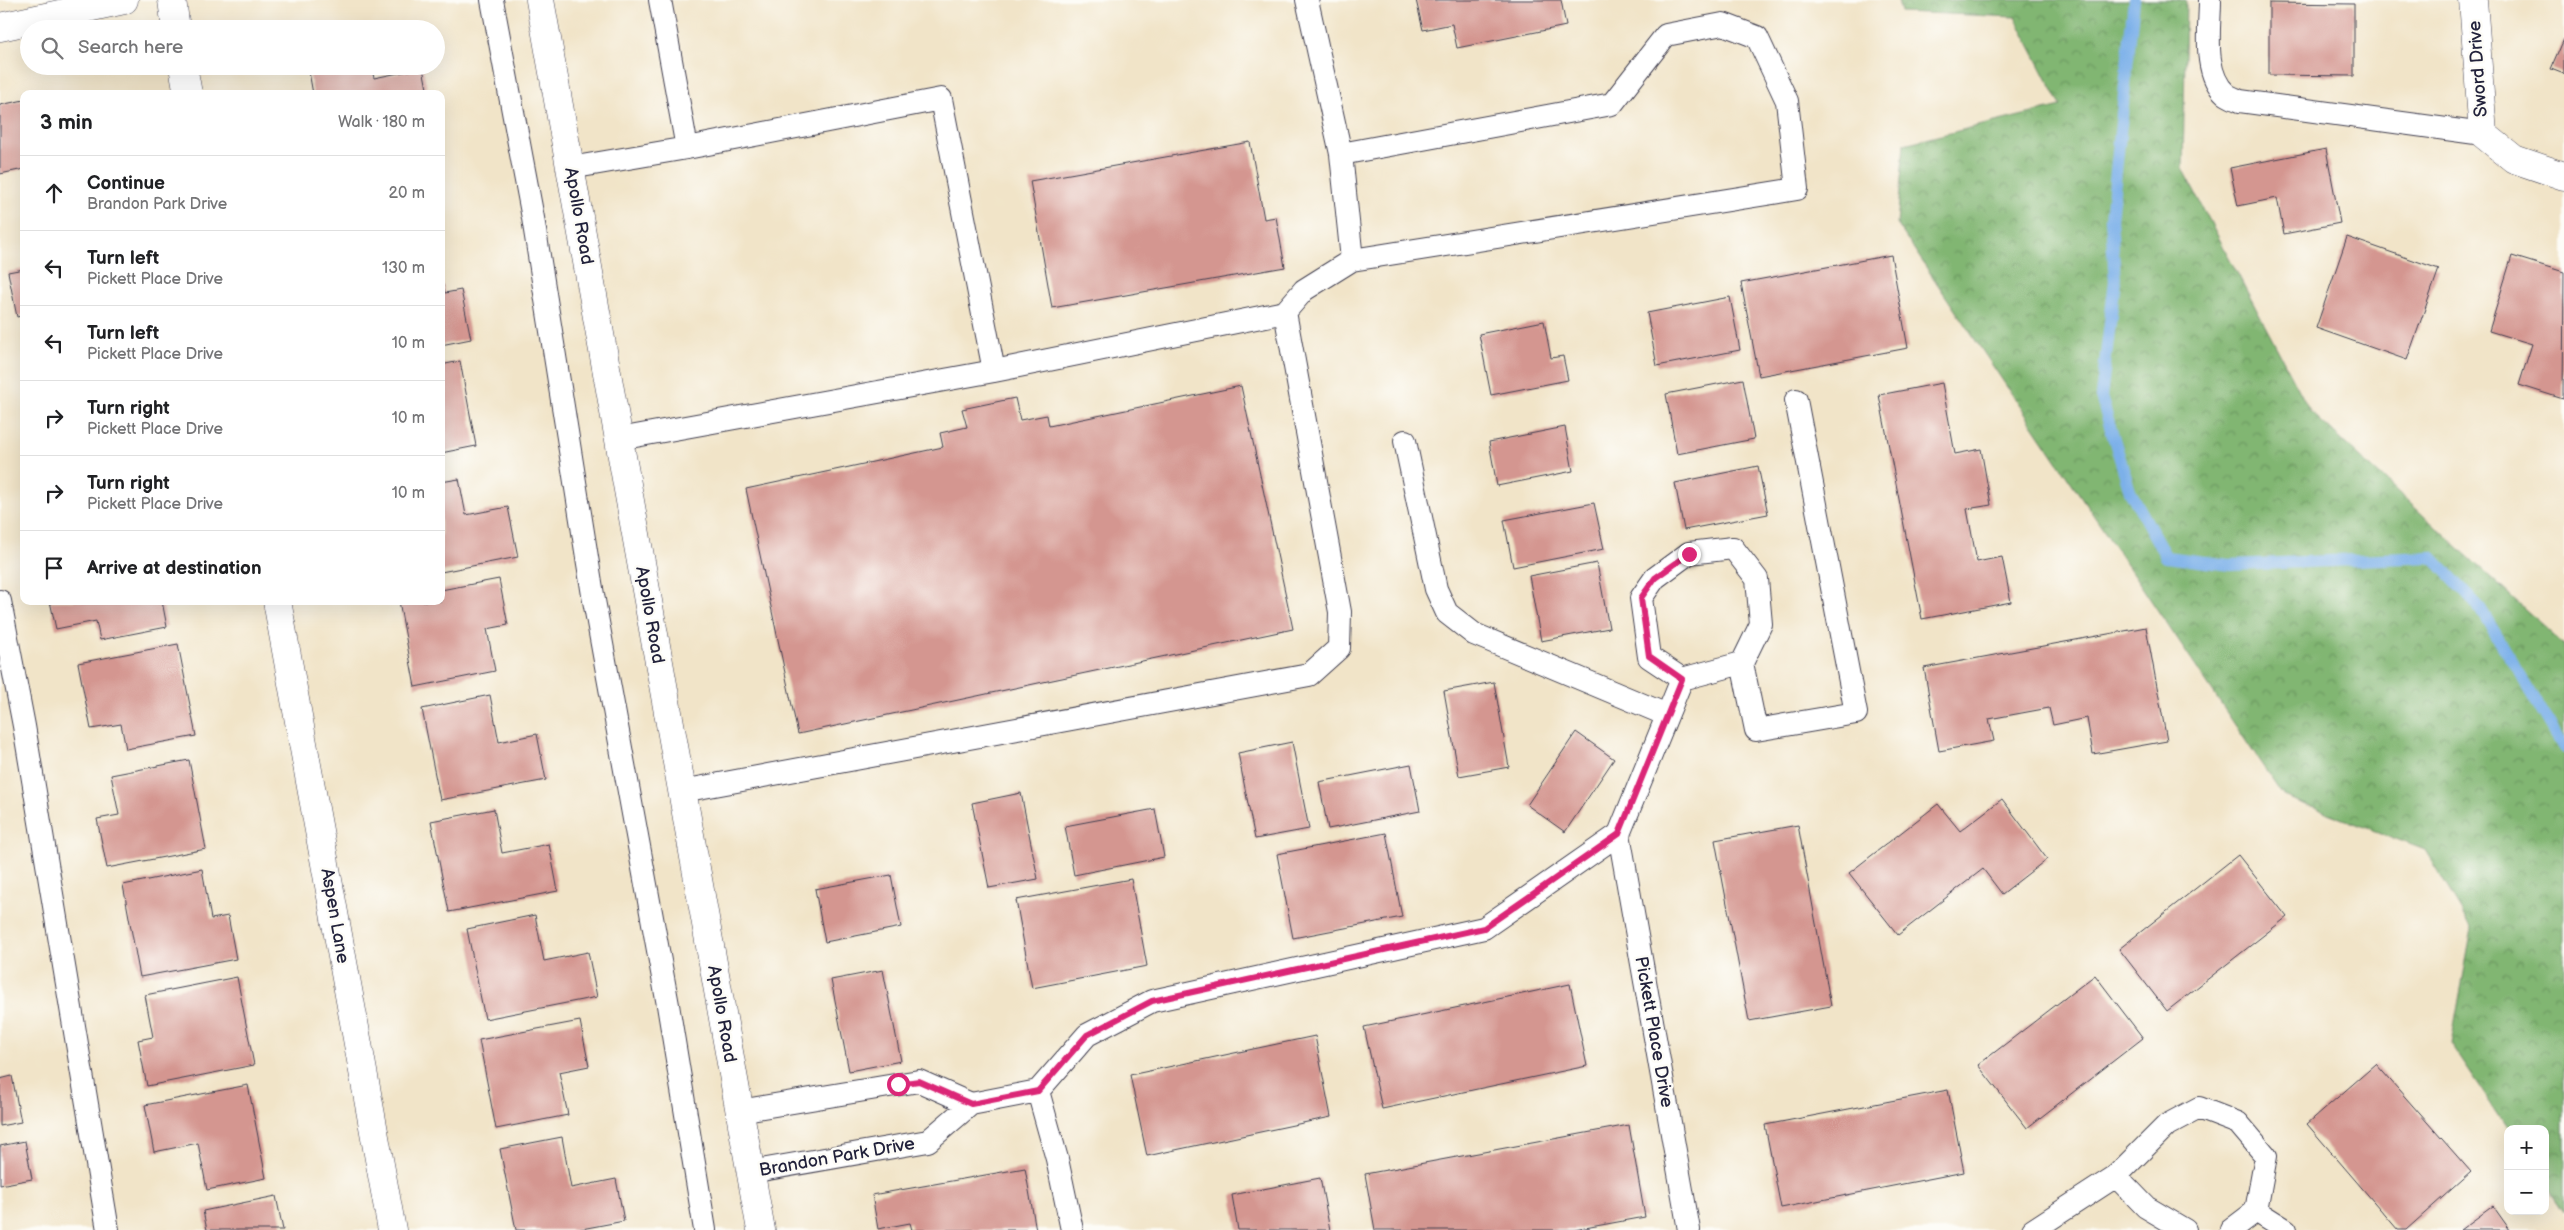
<!DOCTYPE html>
<html lang="en">
<head>
<meta charset="utf-8">
<style>
  body { margin:0; font-family:"Balsamiq Sans",sans-serif; background:#f6f6f6; color:#202124 }
  .controls { position:absolute; right:15px; bottom:15px; display:grid; overflow:hidden; border-radius:10px; box-shadow:0 5px 20px #0002 }
  .controls button { width:45px; height:45px; display:grid; place-items:center; padding:0; border:0; border-bottom:1px solid #e0e0e0; background:#fff; color:#202124; font:25px sans-serif }
  .stop { position:absolute; width:15px; height:15px; margin:-11px; border:4px solid #db2777; border-radius:50%; background:#fff }
  .stop.end { background:#db2777; border-color:#fff; box-shadow:0 1px 5px #0008 }
  .list { margin:0; padding:0; list-style:none }
  h2 { display:flex; justify-content:space-between; align-items:center; height:65px; margin:0; padding:0 20px; font-size:21px }
  h2 small { font-size:16px; font-weight:400; color:#757577 }
  .list li { display:grid; grid-template-columns:32px 1fr auto; gap:15px; align-items:center; box-sizing:border-box; height:75px; padding:0 20px; border-top:1px solid #e0e0e0 }
  .list b { display:block; font-size:19px; white-space:nowrap }
  .list p { margin:0; font-size:16px; white-space:nowrap; color:#757577 }
  .list em { font-size:16px; font-style:normal; color:#757577 }
  .icon { flex:none; width:28px; height:28px; fill:none; stroke:currentColor; stroke-width:2; stroke-linecap:round; stroke-linejoin:round }
  .map { position:relative; flex:none; width:2564px; height:1230px; overflow:hidden }
  .search { position:absolute; background:#fff; box-shadow:0 5px 20px #0002; left:20px; top:20px; width:425px; height:55px; display:flex; align-items:center; gap:12px; box-sizing:border-box; padding:0 18px; border-radius:28px; color:#757577; font-size:19px }
  .panel { position:absolute; background:#fff; box-shadow:0 5px 20px #0002; left:20px; top:90px; width:425px; height:515px; border-radius:10px }
  .map>svg:first-child { display:block }
</style>
</head>
<body>
<div class="map">
<svg width="2564" height="1230" viewBox="0 0 2564 1230">
  <defs>
    <pattern id="forest-crowns" width="20" height="18" patternUnits="userSpaceOnUse" patternTransform="scale(1.25)"><rect width="20" height="18" fill="#81b672"/><path d="M2 6a3 3 0 1 1 6 0M12 15a3 3 0 1 1 6 0" fill="none" stroke="#69945f"/></pattern>
  </defs>
  <rect width="100%" height="100%" fill="#fdfcf7"/>
  <filter id="ink" filterUnits="userSpaceOnUse"><feTurbulence type="fractalNoise" baseFrequency=".02" numOctaves="2"/><feDisplacementMap in="SourceGraphic" scale="10" xChannelSelector="R" yChannelSelector="G"/><feConvolveMatrix kernelMatrix="1 2 1 2 8 2 1 2 1" color-interpolation-filters="sRGB"/></filter>
  <filter id="wash" filterUnits="userSpaceOnUse"><feTurbulence type="fractalNoise" baseFrequency=".0096" numOctaves="4" result="noise"/><feDisplacementMap in="SourceGraphic" scale="20" xChannelSelector="R" yChannelSelector="G"/><feGaussianBlur stdDeviation="1.12" result="paint"/><feColorMatrix in="noise" values="0 0 0 0 0 0 0 0 0 0 0 0 0 0 0 0 0 1.4 0 .05"/><feComposite in="paint" operator="in"/></filter>
  <g filter="url(#wash)">
    <rect width="100%" height="100%" fill="#f1e4c8"/>
    <path fill="url(#forest-crowns)" stroke="#526c56" d="M1898,0H2186L2183,170L2310,411L2564,645V1212L2545,1184V1129H2508L2451,1044L2472,928L2425,850L2283,796L1897,224L1904,144L2061,106L2015,17L1901,12Z"/>
    <g fill="none" stroke-linecap="round" stroke-linejoin="round">
      <path stroke="#7bb0e9" stroke-width="12" d="M2134,0L2111,219L2115,281L2101,397L2130,491L2166,557L2230,565L2432,557L2480,608L2564,748"/>
    </g>
    <g id="blocks">
      <path fill="#d49690" d="M1416,0H1561L1566,26L1457,48L1452,24L1423,30Z
        M2269,3L2354,4V76L2269,75Z
        M2564,39V74L2551,69Z
        M308,66H371L374,78L423,68L428,94H313Z
        M24,100V169L0,174V105Z
        M1250,142L1264,219L1276,217L1285,267L1052,308L1030,181Z
        M2326,149L2340,223L2284,234L2277,198L2238,206L2230,168Z
        M2347,237L2439,269L2407,360L2316,328Z
        M1891,255L1908,348L1759,376L1741,283Z
        M2512,256L2564,272L2563,399L2519,385L2532,344L2489,331Z
        M24,269V315L17,317L8,272Z
        M441,278L445,293L461,290L471,339L441,345Z
        M1730,297L1740,350L1657,366L1647,313Z
        M1544,321L1551,358L1563,356L1568,380L1491,395L1479,334Z
        M460,361L476,446L441,453V365Z
        M1743,379L1754,439L1677,454L1666,394Z
        M1942,383L1955,454L1981,449L1991,505L1967,509L1977,562L2002,557L2011,602L1922,619L1879,395Z
        M1241,386L1293,629L798,734L746,489L943,447L940,433L967,427L962,409L1015,398L1020,420L1047,415L1049,426Z
        M1565,427L1573,471L1497,486L1489,442Z
        M1758,466L1768,514L1684,530L1675,483Z
        M459,479L466,515L508,507L518,557L441,572V482Z
        M1594,503L1604,549L1513,567L1504,520Z
        M1597,563L1609,628L1541,641L1529,576Z
        M499,579L508,625L487,629L495,671L415,687L399,601H441V590Z
        M50,601H162L167,627L100,640L96,621L56,629Z
        M2146,627L2167,741L2093,754L2087,718L2053,725L2049,708L1989,719L1994,741L1939,751L1924,668Z
        M178,644L196,736L126,749L121,724L91,729L78,663Z
        M1494,682L1509,767L1459,776L1444,691Z
        M490,695L499,742L537,734L546,780L440,800L422,709Z
        M1576,732L1614,759L1565,832L1527,805Z
        M1292,742L1309,829L1255,839L1238,753Z
        M189,760L206,849L107,868L97,819L119,815L111,775Z
        M1411,764L1420,811L1328,829L1319,782Z
        M1021,793L1038,879L989,888L972,803Z
        M2002,799L2047,859L2002,894L1983,869L1898,935L1849,873L1938,804L1960,831Z
        M494,809L502,853L549,844L558,891L449,912L431,821Z
        M1155,809L1164,857L1074,875L1065,826Z
        M1798,825L1831,1006L1749,1021L1715,840Z
        M1386,833L1402,917L1293,938L1277,854Z
        M2238,855L2287,917L2167,1011L2119,949Z
        M202,869L211,919L228,916L236,959L140,977L123,885Z
        M891,875L901,927L825,942L815,889Z
        M1131,879L1147,966L1032,988L1016,900Z
        M535,915L544,961L588,952L597,997L485,1019L467,929Z
        M883,970L901,1061L849,1071L831,980Z
        M2095,975L2143,1038L2027,1128L1978,1065Z
        M237,977L254,1065L147,1086L138,1040L153,1037L145,995Z
        M1570,984L1587,1066L1382,1109L1364,1027Z
        M580,1021L589,1066L559,1072L568,1115L496,1129L479,1040Z
        M1315,1036L1331,1117L1147,1156L1130,1075Z
        M2376,1064L2471,1172L2406,1230H2398L2307,1124Z
        M12,1076L21,1122L0,1126V1079Z
        M248,1085L266,1178L207,1190L198,1143L154,1152L145,1105Z
        M1948,1090L1964,1172L1781,1208L1765,1125Z
        M1629,1125L1645,1217L1574,1230H1375L1365,1174Z
        M562,1137L571,1188L616,1179L624,1221L576,1230H516L500,1149Z
        M25,1141L32,1179L0,1185V1146Z
        M1025,1168L1036,1230H912L910,1223L878,1229L872,1195Z
        M1320,1178L1330,1230H1238L1232,1195Z
        M276,1196L283,1230H207L203,1211Z
        M2493,1206L2510,1230H2460Z"/>
    </g>
  </g>
  <g filter="url(#ink)">
    <use href="#blocks" fill-opacity="0" stroke="#413f50" stroke-width="1"/>
    <g fill="none" stroke-linecap="round" stroke-linejoin="round">
      <defs>
        <path id="service" d="M492,0L533,218L593,595L668,1005L705,1230
          M660,0L687,148
          M2210,0C2210,28 2202,73 2226,94C2230,97 2236,99 2240,101L2483,134
          M1341,154L1352,260
          M570,168L687,148L941,99L994,371L619,439
          M994,371L1285,312L1304,290L1352,260L1797,189L1787,101L1757,37L1723,24L1666,35L1612,104L1341,154L1307,0
          M1405,441L1436,589L1447,613L1474,634L1667,715
          M0,601L24,726L108,1230
          M1742,663L1756,730L1856,713L1796,400
          M682,791L1309,675L1339,648L1340,612L1285,312
          M1619,834L1689,1230
          M1038,1091L1087,1035L1152,1001L1484,928L1619,834L1682,679L1742,663L1761,624L1757,579L1733,548L1689,553L1655,578L1641,598L1649,657L1682,679
          M1038,1091L1057,1159L1072,1230
          M739,1111L919,1081L971,1104
          M750,1172L928,1141L971,1104L1038,1091
          M2116,1176L2146,1207L2185,1230
          M2256,1211L2286,1230
          M2033,1230L2116,1176L2167,1125L2199,1108L2238,1123L2266,1156L2256,1211L2231,1230"/>
        <path id="minor" d="M172,0L176,29
          M2473,0L2483,134L2514,159L2564,176
          M0,27L124,0
          M183,66L188,94
          M277,601L392,1230"/>
        <path id="tertiary" d="M540,0L761,1230"/>
      </defs>
      <use href="#service" stroke="#413f50" stroke-width="24"/>
      <use href="#minor" stroke="#413f50" stroke-width="29"/>
      <use href="#tertiary" stroke="#413f50" stroke-width="29"/>
      <use href="#service" stroke="#fff" stroke-width="22"/>
      <use href="#minor" stroke="#fff" stroke-width="28"/>
      <use href="#tertiary" stroke="#fff" stroke-width="28"/>
    </g>
  </g>
  <g fill="none" stroke-linecap="round" stroke-linejoin="round" filter="url(#ink)">
    <path stroke="#db2777" stroke-width="6" d="M898,1084L919,1081L971,1104L1038,1091L1087,1035L1152,1001L1484,928L1619,834L1682,679L1649,656L1641,598L1655,578L1689,554"/>
  </g>
  <g text-anchor="middle" dominant-baseline="central" stroke-width="5" stroke-linejoin="round" paint-order="stroke">
    <g font-size="18" fill="#22223b" stroke="#fdfcf7">
      <text transform="translate(2478 69) rotate(-94)">Sword Drive</text>
      <text transform="translate(579 216) rotate(80)">Apollo Road</text>
      <text transform="translate(650 615) rotate(80)">Apollo Road</text>
      <text transform="translate(335 916) rotate(80)">Aspen Lane</text>
      <text transform="translate(722 1014) rotate(80)">Apollo Road</text>
      <text transform="translate(1654 1032) rotate(80)">Pickett Place Drive</text>
      <text transform="translate(837 1157) rotate(-10)">Brandon Park Drive</text>
    </g>
  </g>
</svg>
<div class="controls">
<button>+</button>
<button>−</button>
</div>
<div class="stop" style="left:898px;top:1084px"></div>
<div class="stop end" style="left:1689px;top:554px"></div>
<div class="search"><svg class="icon" aria-label="search" viewBox="0 0 24 24"><circle cx="10" cy="10" r="6"/><path d="M15 15l6 6"/></svg>Search here</div>
<section class="panel">
<h2>3 min<small>Walk · 180 m</small></h2>
<ul class="list">
<li><svg class="icon" aria-label="ahead" viewBox="0 0 24 24"><path d="M12 20V5M6 11l6-6 6 6"/></svg><div><b>Continue</b><p>Brandon Park Drive</p></div><em>20 m</em></li>
<li><svg class="icon" aria-label="left" viewBox="0 0 24 24"><path d="M17 20v-9H6M10 6l-5 5 5 5"/></svg><div><b>Turn left</b><p>Pickett Place Drive</p></div><em>130 m</em></li>
<li><svg class="icon" aria-label="left" viewBox="0 0 24 24"><path d="M17 20v-9H6M10 6l-5 5 5 5"/></svg><div><b>Turn left</b><p>Pickett Place Drive</p></div><em>10 m</em></li>
<li><svg class="icon" aria-label="right" viewBox="0 0 24 24"><path d="M7 20v-9h11M14 6l5 5-5 5"/></svg><div><b>Turn right</b><p>Pickett Place Drive</p></div><em>10 m</em></li>
<li><svg class="icon" aria-label="right" viewBox="0 0 24 24"><path d="M7 20v-9h11M14 6l5 5-5 5"/></svg><div><b>Turn right</b><p>Pickett Place Drive</p></div><em>10 m</em></li>
<li><svg class="icon" aria-label="arrive" viewBox="0 0 24 24"><path d="M6 21V4h12l-3 4 3 4H6"/></svg><div><b>Arrive at destination</b></div></li>
</ul>
</section>
</div>
</body>
</html>
